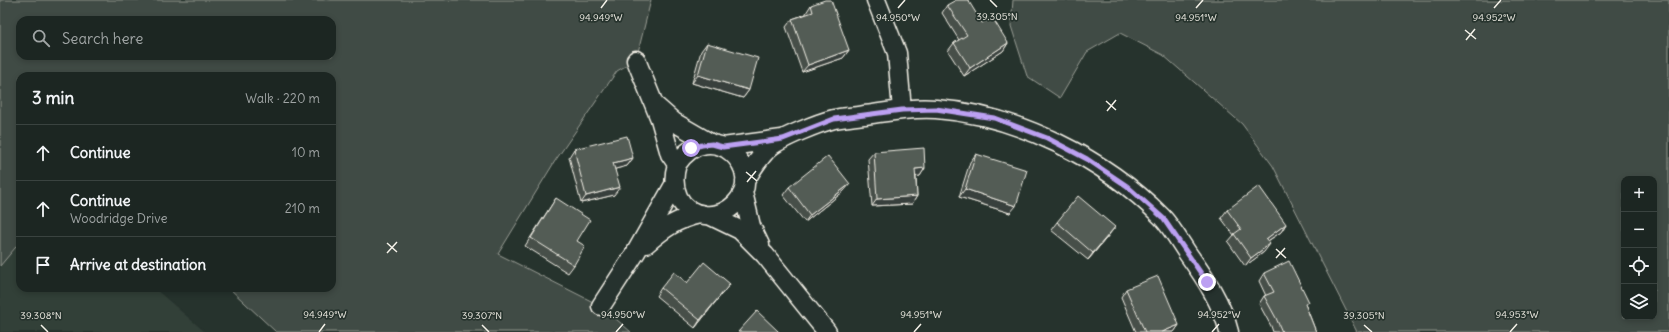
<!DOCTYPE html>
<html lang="en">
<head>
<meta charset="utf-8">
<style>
  body { margin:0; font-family:Delius,sans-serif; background:#29322f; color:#f1f3f6 }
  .controls { position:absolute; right:12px; bottom:12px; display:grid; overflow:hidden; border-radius:8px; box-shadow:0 2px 6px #0003 }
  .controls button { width:36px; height:36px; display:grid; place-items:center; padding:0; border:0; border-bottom:1px solid #3a4340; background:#1c2622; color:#f1f3f6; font:20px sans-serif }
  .stop { position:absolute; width:12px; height:12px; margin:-9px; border:3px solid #bca0f2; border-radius:50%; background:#fff }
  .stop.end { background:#bca0f2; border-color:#fff; box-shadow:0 1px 4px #0008 }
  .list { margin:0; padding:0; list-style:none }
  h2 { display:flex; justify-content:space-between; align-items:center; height:52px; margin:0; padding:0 16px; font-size:17px }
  h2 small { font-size:13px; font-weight:400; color:#a0a5a5 }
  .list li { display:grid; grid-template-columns:26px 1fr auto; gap:12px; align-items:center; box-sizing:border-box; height:56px; padding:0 16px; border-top:1px solid #3a4340 }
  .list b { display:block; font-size:15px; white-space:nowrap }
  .list p { margin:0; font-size:13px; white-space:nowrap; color:#a0a5a5 }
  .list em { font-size:13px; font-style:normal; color:#a0a5a5 }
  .icon { flex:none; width:22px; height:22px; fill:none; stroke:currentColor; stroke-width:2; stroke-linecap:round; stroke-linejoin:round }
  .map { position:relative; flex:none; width:1669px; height:332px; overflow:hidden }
  .search { position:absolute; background:#1c2622; box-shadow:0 2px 6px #0003; left:16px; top:16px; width:320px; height:44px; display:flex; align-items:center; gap:10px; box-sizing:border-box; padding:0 14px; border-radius:12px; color:#a0a5a5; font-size:15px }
  .panel { position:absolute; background:#1c2622; box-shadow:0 2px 6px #0003; left:16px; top:72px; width:320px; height:220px; border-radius:12px }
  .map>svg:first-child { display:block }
</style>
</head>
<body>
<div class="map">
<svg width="1669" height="332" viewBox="0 0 1669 332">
  <rect width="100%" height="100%" fill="#26332d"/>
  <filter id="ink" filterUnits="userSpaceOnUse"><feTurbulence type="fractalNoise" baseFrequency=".025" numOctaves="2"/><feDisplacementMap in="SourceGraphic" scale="8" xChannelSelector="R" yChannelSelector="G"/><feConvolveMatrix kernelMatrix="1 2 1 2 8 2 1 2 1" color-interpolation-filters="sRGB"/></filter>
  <g filter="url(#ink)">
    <path fill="#333f39" d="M20,242V288H154L205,332H0V266Z"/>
    <path fill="#414b45" stroke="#9a9e96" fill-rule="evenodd" d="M0,0H651L636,60L617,71L555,161L498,254L601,306L631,332H276L229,288H332V76H20V242L0,266ZM20,20H332V56H20Z
      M1013,0H1669V332H1357L1273,166L1242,124L1163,55L1120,33L1087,52L1060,98L1027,76L1011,26ZM1624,179H1654V317H1624Z"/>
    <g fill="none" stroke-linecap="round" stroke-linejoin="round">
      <defs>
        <path id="street" d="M876,0L897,53L902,110
          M636,60L660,119L670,154L677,164C670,187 678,212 705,215C717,216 727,212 735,204C769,170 711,114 677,164
          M657,107L674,122L712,144
          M723,147L782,139
          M745,181C752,169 759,157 770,147C781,138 818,123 834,119C843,117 854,117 864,115C887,112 912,107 936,109C1018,115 1105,159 1162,217C1172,228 1180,242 1188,254C1205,278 1222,303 1229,332
          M743,192L751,226L760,245
          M711,216L740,230L765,255L827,332
          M646,244C664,228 677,219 700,214
          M601,306L636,252L674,185"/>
      </defs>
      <use href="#street" stroke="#f4f1e8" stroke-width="21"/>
      <use href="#street" stroke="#26332d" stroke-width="18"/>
    </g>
    <path fill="#474f49" stroke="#f4f1e8" d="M811,5L849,50L843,58L802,72L786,27L792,19L806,14V13Z
      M947,5L982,23L1008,43L1003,51L964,76L948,51L954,43L959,40L942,13Z
      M707,43L749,90L743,98L692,83L701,51Z
      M574,149L633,158L627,166L615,169L614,195L581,203L569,157Z
      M874,152L925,168L920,176H916L917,196L912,204L872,206L868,159Z
      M976,154L1010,213L959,197L970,162Z
      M789,187L844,191L805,222L783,195Z
      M556,198L577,241L574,265L568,273L525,246Z
      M1227,210L1286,224L1281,232L1268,241L1264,252L1245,266L1228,242L1234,235L1221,218Z
      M1057,222L1109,235L1088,260L1051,230Z
      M1264,273L1306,306L1316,332H1273L1271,326L1259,304L1264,296H1266L1259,281Z
      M687,283L724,291L695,328L656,296L661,288Z
      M1126,289L1179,325L1174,332H1136L1121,297Z"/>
    <path fill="#39403c" stroke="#f4f1e8" d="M1008,43L1003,51L964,76L970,68Z
      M849,50L843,58L802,72L808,65Z
      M698,75L749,90L743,98L692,83Z
      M633,158L627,166L608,171L613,163Z
      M925,168L920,176L910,177L915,169Z
      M850,184L844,191L805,222L810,215Z
      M620,187L614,195L581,203L586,196Z
      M965,189L1016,206L1010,213L959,197Z
      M917,196L912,204L872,206L877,199Z
      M1286,224L1281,232L1260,246L1266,239Z
      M1115,227L1109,235L1088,260L1093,253Z
      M1270,244L1264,252L1245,266L1251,258Z
      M730,284L724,291L695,328L700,320Z
      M1179,325L1174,332H1162Z"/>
    <path fill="#525c55" stroke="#f4f1e8" d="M825,0H831L849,50L808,65L792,19L813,12L811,5Z
      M956,0H968L982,23L992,17L1008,43L970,68L954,43L967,35L947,5Z
      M707,43L758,58L749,90L698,75Z
      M627,136L633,158L613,163L620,187L586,196L574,149Z
      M924,148L925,168L915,169L917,196L877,199L874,152Z
      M976,154L1027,170L1016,206L965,189Z
      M828,156L850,184L810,215L789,187Z
      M1259,186L1286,224L1266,239L1270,244L1251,258L1234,234L1241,229L1227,210Z
      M1078,196L1115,227L1093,253L1057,222Z
      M556,198L590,220L577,241L585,246L574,265L531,238Z
      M1289,261L1309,302L1305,304L1316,332H1282L1276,318L1264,296L1274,292L1264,273Z
      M704,262L730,284L700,320L661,288L674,272L687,283Z
      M1158,276L1179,325L1162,332H1145L1126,289Z
      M757,311L779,332H738Z"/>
  </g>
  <g fill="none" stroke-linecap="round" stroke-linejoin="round" filter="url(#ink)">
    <path stroke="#bca0f2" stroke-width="5" d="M691,148L702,145L712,144L723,147L783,139L834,119L902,110L936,109L994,118L1047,138L1087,159L1127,186L1163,218L1207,282"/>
  </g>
  <path fill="none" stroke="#f4f1e8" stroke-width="1.5" d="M990,0L997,7M601,8L607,0M898,8L905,0M1196,8L1203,0M1494,8L1501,0M1465,30L1476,39M1466,40L1475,29M1106,101L1116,110M1107,111L1116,100M746,172L757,181M747,182L756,171M387,243L397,252M1276,249L1286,258M387,253L397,242M1276,258L1285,248M41,325L48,332M482,325L489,332M1364,325L1372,332M319,332L325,324M616,332L623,324M914,332L921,324M1212,332L1219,324M1510,332L1517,324"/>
  <g font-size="10" text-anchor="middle" fill="#f4f1e8" stroke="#26332d" stroke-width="3.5" stroke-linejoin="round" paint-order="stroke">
    <text x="997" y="20">39.305°N</text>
    <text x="1494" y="21">94.952°W</text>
    <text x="601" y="21">94.949°W</text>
    <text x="898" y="21">94.950°W</text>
    <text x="1196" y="21">94.951°W</text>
    <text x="325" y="318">94.949°W</text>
    <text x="623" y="318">94.950°W</text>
    <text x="921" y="318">94.951°W</text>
    <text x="1219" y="318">94.952°W</text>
    <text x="1517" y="318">94.953°W</text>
    <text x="41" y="319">39.308°N</text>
    <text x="482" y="319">39.307°N</text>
    <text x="1364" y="319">39.305°N</text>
  </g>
</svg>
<div class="controls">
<button>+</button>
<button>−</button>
<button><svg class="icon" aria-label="locate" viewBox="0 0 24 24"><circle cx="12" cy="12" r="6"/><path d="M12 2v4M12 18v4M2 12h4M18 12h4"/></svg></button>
<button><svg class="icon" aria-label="layers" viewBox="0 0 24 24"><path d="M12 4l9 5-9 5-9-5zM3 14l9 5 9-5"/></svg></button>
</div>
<div class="stop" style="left:691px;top:148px"></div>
<div class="stop end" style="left:1207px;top:282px"></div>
<div class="search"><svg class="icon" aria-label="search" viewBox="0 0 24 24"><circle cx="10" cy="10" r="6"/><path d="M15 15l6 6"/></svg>Search here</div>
<section class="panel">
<h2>3 min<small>Walk · 220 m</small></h2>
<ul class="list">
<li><svg class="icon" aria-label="ahead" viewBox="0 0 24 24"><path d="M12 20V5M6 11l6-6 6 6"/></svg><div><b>Continue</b></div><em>10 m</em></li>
<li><svg class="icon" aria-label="ahead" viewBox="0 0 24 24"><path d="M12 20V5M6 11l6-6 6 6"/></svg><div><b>Continue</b><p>Woodridge Drive</p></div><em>210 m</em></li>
<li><svg class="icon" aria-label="arrive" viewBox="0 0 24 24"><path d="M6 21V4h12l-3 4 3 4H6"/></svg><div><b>Arrive at destination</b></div></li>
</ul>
</section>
</div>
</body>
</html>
